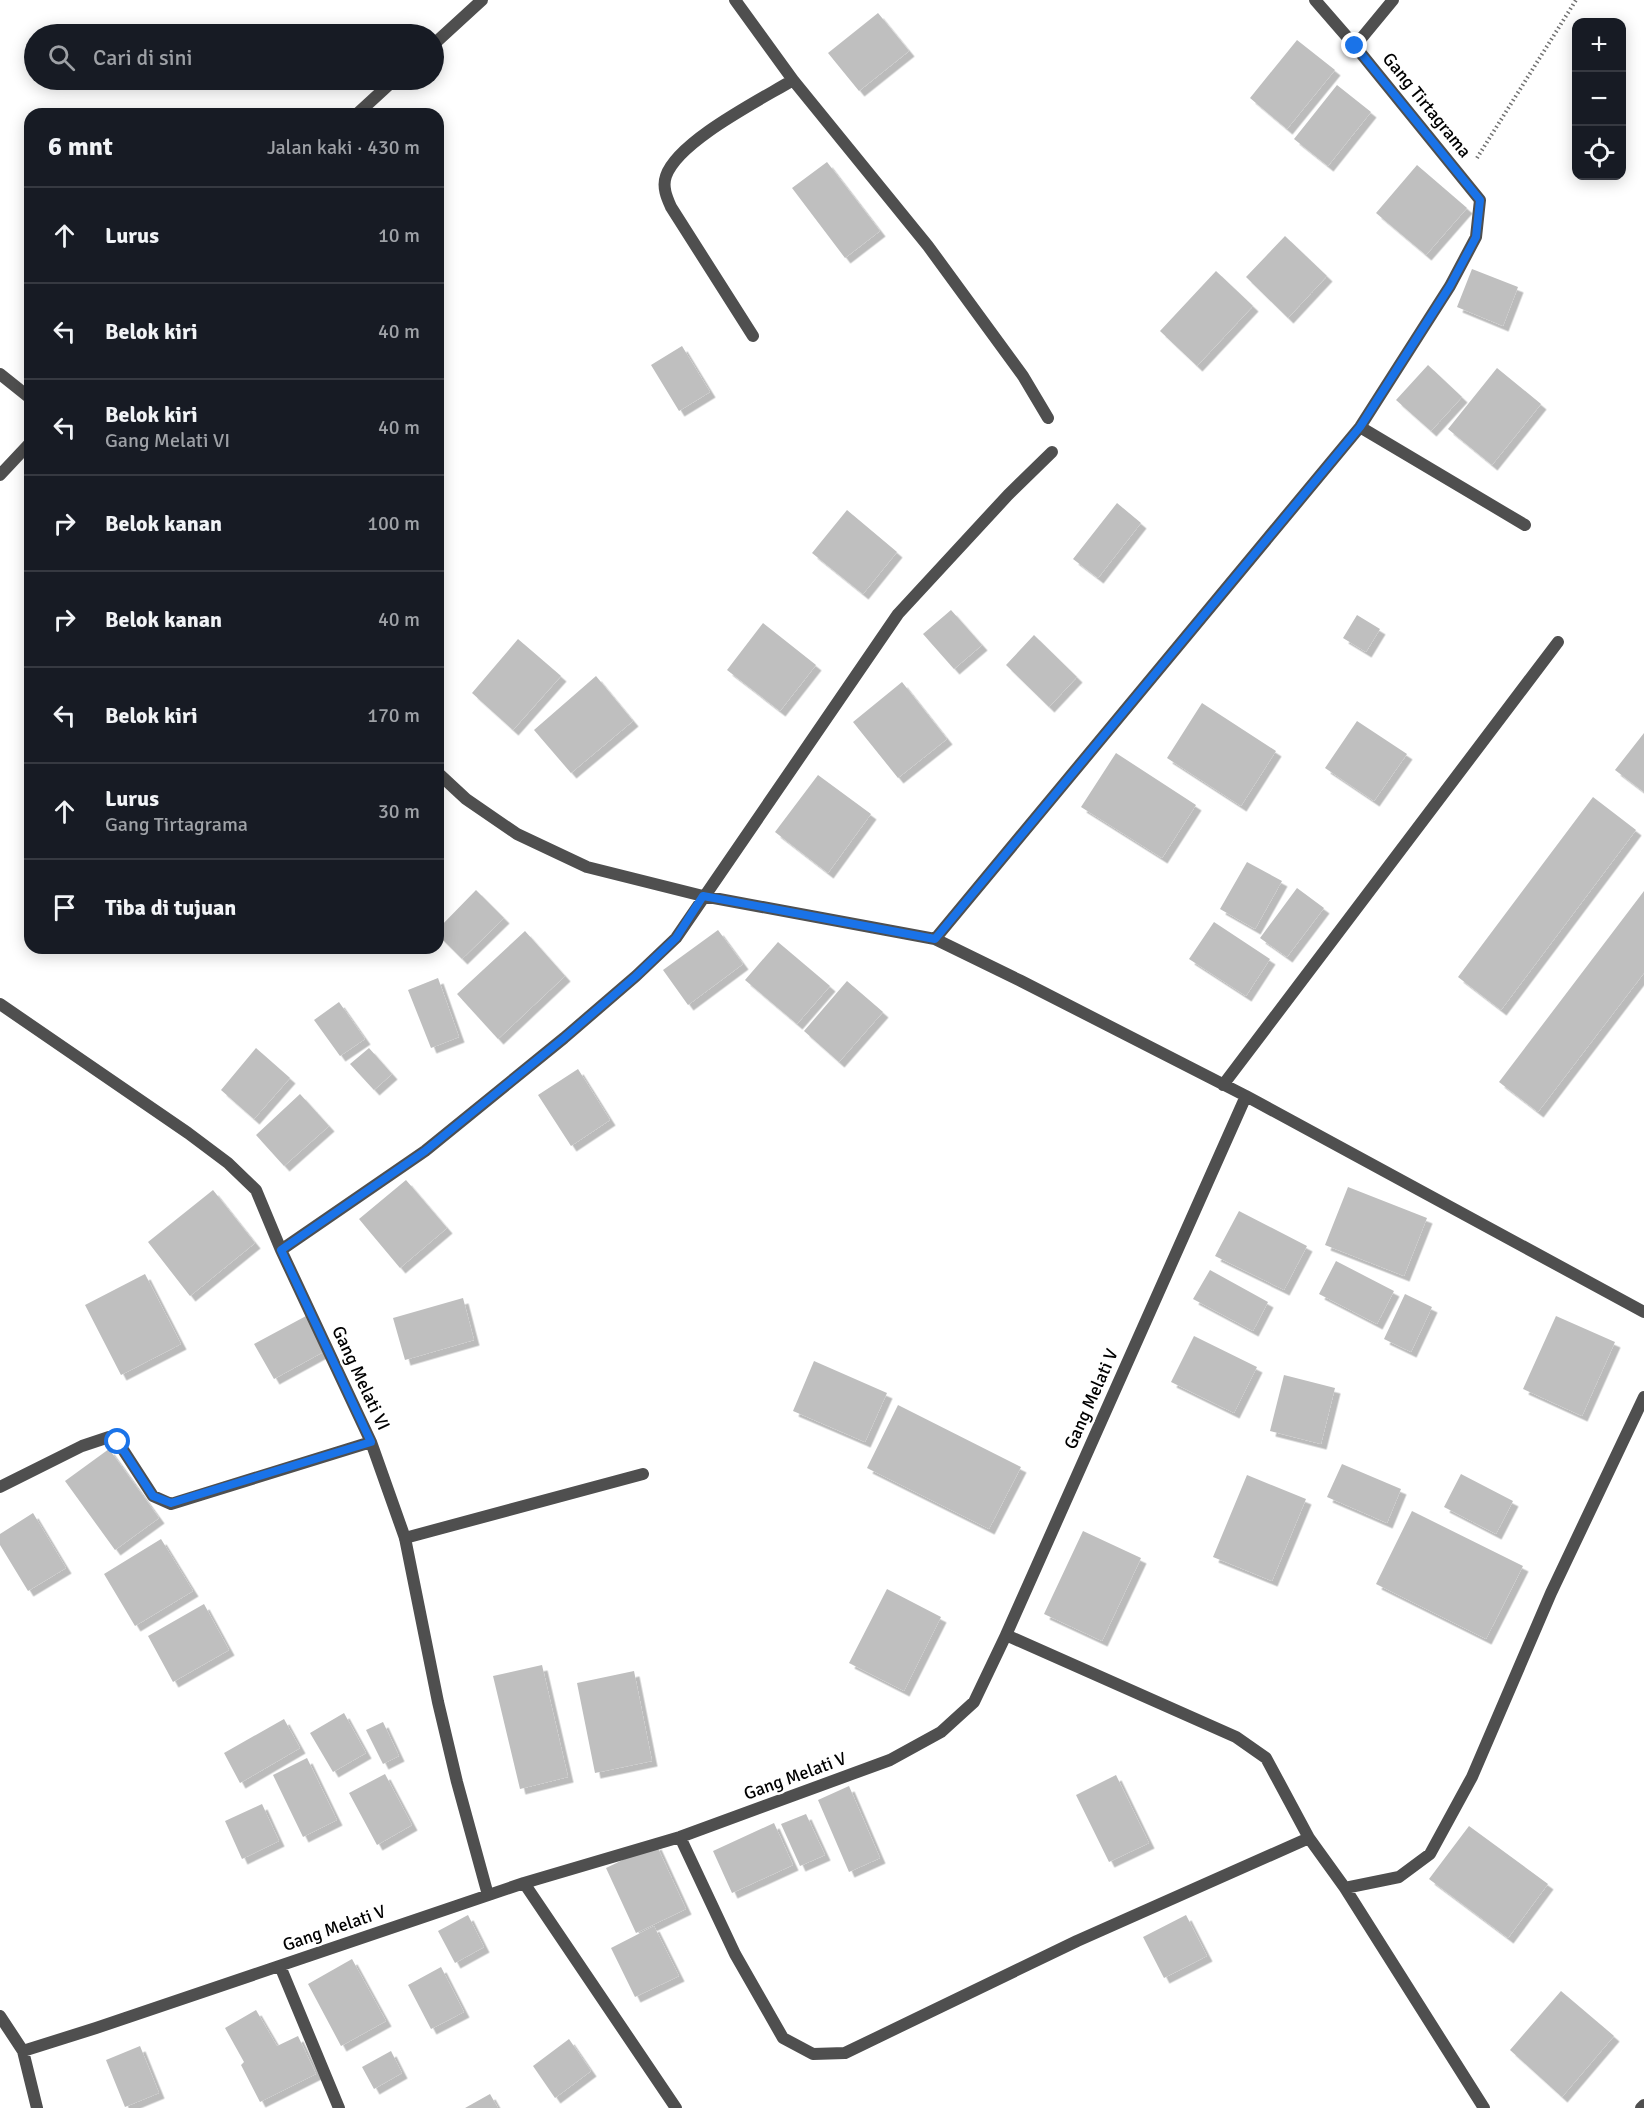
<!DOCTYPE html>
<html lang="id">
<head>
<meta charset="utf-8">
<style>
  body { margin:0; font-family:Signika,sans-serif; background:#20242c; color:#f1f3f6 }
  .controls { position:absolute; right:18px; top:18px; display:grid; overflow:hidden; border-radius:12px; box-shadow:0 3px 15px #0003 }
  .controls button { width:54px; height:54px; display:grid; place-items:center; padding:0; border:0; border-bottom:2px solid #363941; background:#171b24; color:#f1f3f6; font:30px sans-serif }
  .stop { position:absolute; width:18px; height:18px; margin:-14px; border:4px solid #1a73e8; border-radius:50%; background:#fff }
  .stop.end { background:#1a73e8; border-color:#fff; box-shadow:0 2px 6px #0008 }
  .list { margin:0; padding:0; list-style:none }
  h2 { display:flex; justify-content:space-between; align-items:center; height:78px; margin:0; padding:0 24px; font-size:26px }
  h2 small { font-size:20px; font-weight:400; color:#9ea1a6 }
  .list li { display:grid; grid-template-columns:39px 1fr auto; gap:18px; align-items:center; box-sizing:border-box; height:96px; padding:0 24px; border-top:2px solid #363941 }
  .list b { display:block; font-size:22px; white-space:nowrap }
  .list p { margin:0; font-size:20px; white-space:nowrap; color:#9ea1a6 }
  .list em { font-size:20px; font-style:normal; color:#9ea1a6 }
  .icon { flex:none; width:33px; height:33px; fill:none; stroke:currentColor; stroke-width:2; stroke-linecap:round; stroke-linejoin:round }
  .map { position:relative; flex:none; width:1644px; height:2108px; overflow:hidden }
  .search { position:absolute; background:#171b24; box-shadow:0 3px 15px #0003; left:24px; top:24px; width:420px; height:66px; display:flex; align-items:center; gap:15px; box-sizing:border-box; padding:0 21px; border-radius:33px; color:#9ea1a6; font-size:22px }
  .panel { position:absolute; background:#171b24; box-shadow:0 3px 15px #0003; left:24px; top:108px; width:420px; height:846px; border-radius:18px }
  .map>svg:first-child { display:block }
</style>
</head>
<body>
<div class="map">
<svg width="1644" height="2108" viewBox="0 0 1644 2108">
  <defs>
    <filter id="shadow"><feDropShadow dx="5.5" dy="5.5" stdDeviation="0" flood-color="#0004"/></filter>
  </defs>
  <rect width="100%" height="100%" fill="#fff"/>
  <path fill="#bfbfbf" filter="url(#shadow)" d="M878,13L909,51L859,91L828,53Z
    M1297,40L1335,70L1287,129L1250,98Z
    M1337,85L1371,112L1328,166L1294,139Z
    M827,162L880,231L845,258L792,188Z
    M1417,165L1467,208L1426,255L1376,213Z
    M1285,236L1327,276L1288,318L1246,277Z
    M1472,269L1518,287L1503,326L1457,307Z
    M1216,271L1253,306L1197,366L1160,331Z
    M682,346L710,392L679,411L651,365Z
    M1428,365L1462,397L1431,431L1396,400Z
    M1497,368L1541,404L1492,465L1448,429Z
    M1117,503L1141,523L1098,578L1073,559Z
    M847,510L897,552L863,594L812,553Z
    M951,610L982,645L954,669L923,634Z
    M1357,615L1380,629L1366,652L1343,638Z
    M763,623L816,665L780,711L727,670Z
    M1034,635L1077,677L1049,707L1006,665Z
    M518,639L561,676L513,730L472,693Z
    M596,676L633,721L571,773L534,730Z
    M902,682L947,739L898,778L853,722Z
    M1202,703L1276,751L1241,806L1167,758Z
    M1357,721L1407,754L1374,801L1325,768Z
    M1644,733V792L1615,770Z
    M1116,753L1196,805L1162,858L1081,807Z
    M818,775L871,814L828,873L775,832Z
    M1593,797L1636,830L1501,1010L1458,977Z
    M1247,862L1282,881L1255,929L1220,909Z
    M1297,888L1324,908L1287,957L1260,938Z
    M476,890L504,918L462,959L438,935V929Z
    M1644,891V973L1538,1112L1499,1082Z
    M1214,922L1270,959L1246,996L1189,959Z
    M718,930L743,964L688,1005L663,970Z
    M525,931L565,976L498,1039L457,994Z
    M778,942L830,986L797,1024L745,980Z
    M438,978L459,1037L431,1048L408,990Z
    M847,981L883,1012L839,1062L804,1031Z
    M339,1002L365,1039L340,1056L314,1020Z
    M256,1048L290,1078L254,1119L221,1090Z
    M369,1048L392,1074L374,1090L350,1064Z
    M578,1069L610,1120L571,1146L538,1095Z
    M300,1094L329,1126L284,1166L256,1135Z
    M406,1180L447,1228L400,1268L359,1219Z
    M1348,1187L1427,1218L1404,1276L1325,1245Z
    M213,1190L255,1243L190,1296L148,1242Z
    M1239,1211L1307,1246L1284,1290L1215,1256Z
    M1336,1261L1394,1291L1377,1324L1319,1294Z
    M1210,1270L1268,1302L1253,1331L1193,1299Z
    M145,1274L181,1344L121,1375L85,1305Z
    M1405,1294L1432,1307L1411,1352L1384,1339Z
    M463,1298L474,1340L405,1360L393,1318Z
    M306,1316L325,1351L274,1379L254,1344Z
    M1556,1316L1615,1342L1582,1416L1523,1389Z
    M1194,1336L1257,1367L1234,1413L1171,1382Z
    M814,1361L887,1393L865,1442L793,1411Z
    M1284,1375L1335,1388L1321,1444L1270,1431Z
    M898,1405L1021,1467L989,1529L867,1468Z
    M109,1449L159,1518L115,1550L65,1481Z
    M1342,1464L1401,1489L1387,1523L1327,1497Z
    M1461,1474L1513,1501L1496,1534L1444,1507Z
    M1247,1475L1306,1499L1272,1581L1213,1557Z
    M1412,1511L1523,1566L1486,1639L1376,1584Z
    M33,1513L66,1568L28,1591L0,1545V1534Z
    M1083,1531L1141,1558L1102,1641L1044,1614Z
    M161,1539L193,1591L135,1626L104,1574Z
    M887,1589L941,1617L904,1691L849,1663Z
    M204,1604L229,1650L173,1682L148,1636Z
    M542,1665L568,1777L520,1789L493,1676Z
    M634,1671L652,1761L595,1773L577,1683Z
    M344,1713L366,1753L333,1772L310,1733Z
    M284,1719L300,1748L240,1783L224,1753Z
    M383,1722L399,1756L383,1764L366,1730Z
    M307,1758L337,1820L303,1837L273,1775Z
    M385,1774L412,1825L377,1845L349,1793Z
    M1116,1775L1149,1843L1109,1862L1076,1795Z
    M849,1786L880,1858L849,1872L818,1800Z
    M262,1804L279,1841L242,1859L225,1821Z
    M806,1814L825,1855L800,1866L781,1824Z
    M774,1823L793,1865L732,1893L713,1851Z
    M1469,1826L1548,1884L1508,1938L1429,1879Z
    M656,1844L686,1909L636,1933L606,1868Z
    M468,1915L484,1947L455,1963L438,1931Z
    M1186,1915L1207,1956L1164,1978L1143,1937Z
    M654,1926L679,1976L635,1997L611,1948Z
    M352,1959L386,2021L341,2046L308,1984Z
    M441,1967L464,2012L431,2029L408,1985Z
    M1561,1991L1614,2036L1562,2097L1510,2050Z
    M256,2010L277,2046L298,2036L316,2074L260,2102L241,2065L244,2062L225,2028Z
    M569,2039L591,2071L555,2098L533,2066Z
    M140,2046L159,2093L125,2107L106,2060Z
    M391,2051L402,2073L374,2089L362,2067Z
    M490,2094L498,2108H465Z"/>
  <g fill="none" stroke-linecap="round" stroke-linejoin="round">
    <path stroke="#717171" stroke-width="4" stroke-dasharray="1.5 3" stroke-linecap="butt" d="M1477,158L1576,0"/>
    <path stroke="#4f4f4f" stroke-width="12" d="M405,1538L643,1474"/>
    <path stroke="#4f4f4f" stroke-width="12" d="M735,0L793,80L928,246L1023,376L1048,418
      M1355,46L1393,0
      M753,336L671,207C667,198 662,187 666,176C678,141 760,100 793,80
      M0,374L30,398
      M1360,427L1525,525
      M438,773L466,799L517,834L587,867L703,896L935,939L1021,981L1246,1096L1644,1312
      M935,939L1360,427L1450,286L1476,237L1480,200L1355,46L1315,0
      M0,1004L188,1133L228,1163L256,1190L281,1250L371,1442L405,1538L438,1702L457,1782L488,1895
      M1223,1085L1558,642
      M281,1250L425,1151L564,1038L636,976L676,938L898,614L1008,495L1052,452
      M0,1487L82,1446L109,1437L118,1442L153,1496L171,1504L371,1442
      M1006,1635L1236,1737L1266,1758L1309,1838L1345,1888L1484,2108
      M680,1837L735,1954L783,2038L813,2054L845,2053L1077,1941L1309,1838
      M524,1883L676,2108
      M1345,1888L1399,1877L1430,1854L1472,1777L1551,1593L1644,1397
      M280,1966L339,2108
      M0,2016L23,2051L96,2028L524,1883L680,1837L890,1760L941,1732L974,1702L1006,1635L1246,1096
      M23,2051L37,2108
      M1641,2108L1644,2105"/>
    <path stroke="#4f4f4f" stroke-width="12" d="M434,44L482,0
      M357,114L394,80
      M0,475L30,443"/>
  </g>
  <g fill="none" stroke-linecap="round" stroke-linejoin="round">
    <path stroke="#1a73e8" stroke-width="8" d="M118,1442L153,1496L171,1503L371,1442L281,1250L425,1151L564,1038L636,976L676,938L703,896L935,939L1360,427L1450,286L1476,237L1480,200L1355,46"/>
  </g>
  <g text-anchor="middle" dominant-baseline="central" stroke-width="5" stroke-linejoin="round" paint-order="stroke">
    <g font-size="18" fill="#000" stroke="#fff">
      <text transform="translate(1427 105) rotate(51)">Gang Tirtagrama</text>
      <text transform="translate(361 1378) rotate(65)">Gang Melati VI</text>
      <text transform="translate(1091 1399) rotate(-66)">Gang Melati V</text>
      <text transform="translate(795 1776) rotate(-20)">Gang Melati V</text>
      <text transform="translate(334 1928) rotate(-19)">Gang Melati V</text>
    </g>
  </g>
</svg>
<div class="controls">
<button>+</button>
<button>−</button>
<button><svg class="icon" aria-label="locate" viewBox="0 0 24 24"><circle cx="12" cy="12" r="6"/><path d="M12 2v4M12 18v4M2 12h4M18 12h4"/></svg></button>
</div>
<div class="stop" style="left:118px;top:1442px"></div>
<div class="stop end" style="left:1355px;top:46px"></div>
<div class="search"><svg class="icon" aria-label="search" viewBox="0 0 24 24"><circle cx="10" cy="10" r="6"/><path d="M15 15l6 6"/></svg>Cari di sini</div>
<section class="panel">
<h2>6 mnt<small>Jalan kaki · 430 m</small></h2>
<ul class="list">
<li><svg class="icon" aria-label="ahead" viewBox="0 0 24 24"><path d="M12 20V5M6 11l6-6 6 6"/></svg><div><b>Lurus</b></div><em>10 m</em></li>
<li><svg class="icon" aria-label="left" viewBox="0 0 24 24"><path d="M17 20v-9H6M10 6l-5 5 5 5"/></svg><div><b>Belok kiri</b></div><em>40 m</em></li>
<li><svg class="icon" aria-label="left" viewBox="0 0 24 24"><path d="M17 20v-9H6M10 6l-5 5 5 5"/></svg><div><b>Belok kiri</b><p>Gang Melati VI</p></div><em>40 m</em></li>
<li><svg class="icon" aria-label="right" viewBox="0 0 24 24"><path d="M7 20v-9h11M14 6l5 5-5 5"/></svg><div><b>Belok kanan</b></div><em>100 m</em></li>
<li><svg class="icon" aria-label="right" viewBox="0 0 24 24"><path d="M7 20v-9h11M14 6l5 5-5 5"/></svg><div><b>Belok kanan</b></div><em>40 m</em></li>
<li><svg class="icon" aria-label="left" viewBox="0 0 24 24"><path d="M17 20v-9H6M10 6l-5 5 5 5"/></svg><div><b>Belok kiri</b></div><em>170 m</em></li>
<li><svg class="icon" aria-label="ahead" viewBox="0 0 24 24"><path d="M12 20V5M6 11l6-6 6 6"/></svg><div><b>Lurus</b><p>Gang Tirtagrama</p></div><em>30 m</em></li>
<li><svg class="icon" aria-label="arrive" viewBox="0 0 24 24"><path d="M6 21V4h12l-3 4 3 4H6"/></svg><div><b>Tiba di tujuan</b></div></li>
</ul>
</section>
</div>
</body>
</html>
